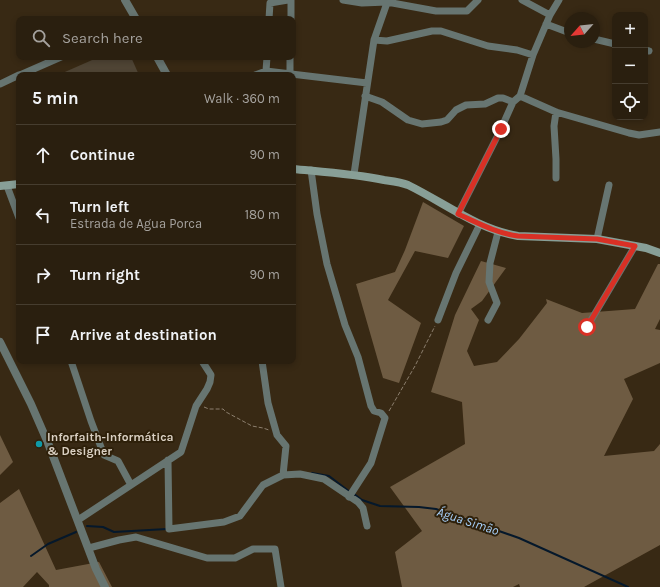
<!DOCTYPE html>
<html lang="en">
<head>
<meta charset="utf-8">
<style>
  body { margin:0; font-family:Karla,sans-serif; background:#362c1d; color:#f1f3f6 }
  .controls { position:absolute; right:12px; top:12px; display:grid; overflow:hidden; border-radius:8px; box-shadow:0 2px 6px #0003 }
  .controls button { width:36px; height:36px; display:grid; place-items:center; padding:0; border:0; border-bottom:1px solid #463d2f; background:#2a1f0f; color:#f1f3f6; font:20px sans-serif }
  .compass { position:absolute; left:564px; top:12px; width:36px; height:36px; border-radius:50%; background:#2a1f0f; box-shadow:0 2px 6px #0003; rotate:243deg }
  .stop { position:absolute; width:12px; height:12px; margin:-9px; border:3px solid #d93025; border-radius:50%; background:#fff }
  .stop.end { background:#d93025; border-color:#fff; box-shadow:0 1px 4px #0008 }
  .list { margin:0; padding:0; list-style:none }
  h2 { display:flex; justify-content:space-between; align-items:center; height:52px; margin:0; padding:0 16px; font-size:17px }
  h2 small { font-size:13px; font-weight:400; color:#a5a29e }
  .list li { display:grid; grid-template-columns:26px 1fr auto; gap:12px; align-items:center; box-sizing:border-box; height:60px; padding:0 16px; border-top:1px solid #463d2f }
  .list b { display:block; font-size:15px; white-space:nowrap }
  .list p { margin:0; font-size:13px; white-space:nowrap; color:#a5a29e }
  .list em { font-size:13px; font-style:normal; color:#a5a29e }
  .icon { flex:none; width:22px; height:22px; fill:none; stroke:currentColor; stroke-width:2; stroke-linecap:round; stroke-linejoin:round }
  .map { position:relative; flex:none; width:660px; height:587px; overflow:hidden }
  .search { position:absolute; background:#2a1f0f; box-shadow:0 2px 6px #0003; left:16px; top:16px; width:280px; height:44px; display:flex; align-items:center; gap:10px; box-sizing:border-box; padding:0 14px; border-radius:8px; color:#a5a29e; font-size:15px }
  .panel { position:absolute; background:#2a1f0f; box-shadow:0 2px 6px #0003; left:16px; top:72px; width:280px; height:292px; border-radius:8px }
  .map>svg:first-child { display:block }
</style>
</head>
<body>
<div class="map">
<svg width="660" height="587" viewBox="0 0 660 587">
  <rect width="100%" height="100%" fill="#382914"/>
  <path fill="#504535" d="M99,57H131L139,75H58Z"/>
  <path fill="#6e5b42" d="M423,202L464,226L448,258L415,251L388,300L421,323L399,383L383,378L356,284L395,272L405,250Z
    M481,261L506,268L482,301L471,309L479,320L467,351L474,366L497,362L519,339L547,303L546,299L582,313L635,309L658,264H660V319L655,329L660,330V363L624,379L633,399L604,456L654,451L660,444V545L584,587H520L519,584L513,587H402L395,552L422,531L390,487L465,444L462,402L431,392L455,315Z
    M0,435L13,462L0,475Z
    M19,489L56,570L99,562L112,587H49V585L37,572L23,587H0V503Z"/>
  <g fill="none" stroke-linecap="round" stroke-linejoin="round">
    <path stroke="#05182b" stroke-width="2" d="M312,473L329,476L350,492
      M354,494L362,500L380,506L419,507L436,509L519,538L628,587
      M87,526L103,527L114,532L167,529
      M31,556L48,544L76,532"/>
    <path stroke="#8c7f6e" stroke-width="1" stroke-dasharray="4 2" stroke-linecap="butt" d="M204,407L209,409H223L226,412L252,426L263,428L269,430
      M389,411L415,366L435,326"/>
    <path stroke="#677571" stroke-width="7" d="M343,0L362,3L387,2L436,11H467L478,0
      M522,0L550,15
      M269,19L270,3L288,0
      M291,19V0
      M546,24L570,33
      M594,39L615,44
      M374,40L387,41L432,31H441L488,46L517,50L533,55
      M645,50L649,51
      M266,71L267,57
      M290,74V57
      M20,75L61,57
      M255,75L266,71L367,83
      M0,84L19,75
      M365,96L382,102L408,120L422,124L441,122L447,120L456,110L466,105L485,104L498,98H503L513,102
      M520,96L556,112L629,133L639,135L660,132
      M311,170L317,214L327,264L345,325L358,357L371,406L374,411L381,413L385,418L371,463L349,497
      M354,174L374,40L388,0
      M556,178V159L554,126L556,112
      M7,186L19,218
      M458,214L501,129L513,102L520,96L533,55L550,15L559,0
      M597,239L609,185
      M438,320L456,273L480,224
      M488,320L497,303L489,282L490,263L498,232
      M587,327L635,246
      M71,361L91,421L104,455L118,461L131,485
      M262,361L268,403L277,435L286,446L283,475
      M168,460L169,529L224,522L240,516L263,485L283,475L300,474L324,479L358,502L363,508L367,526
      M78,520L181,452L196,406L207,389L210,382L211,375L202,361
      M89,548L119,540L136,537L207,558H235L253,549H275L281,587"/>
    <path stroke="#677571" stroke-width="8" d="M125,0L136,19
      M157,57L167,75
      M0,342L31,404L48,443L96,569L105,587"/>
    <path stroke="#889f97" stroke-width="8" d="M293,169C324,172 354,174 384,180C391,181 401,182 408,185C445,203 477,229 518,236L597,239L646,248L660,253
      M0,186L19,184"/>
  </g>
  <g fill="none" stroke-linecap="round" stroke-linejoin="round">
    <path stroke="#d93025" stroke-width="5" d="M501,129L458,214C478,223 496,233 518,236L597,239L635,246L587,327"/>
  </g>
  <circle fill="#0f9aa8" stroke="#2e200a" stroke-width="1.5" cx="39" cy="444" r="4"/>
  <g text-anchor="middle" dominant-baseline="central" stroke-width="4" stroke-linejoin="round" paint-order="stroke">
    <g font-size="12" font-weight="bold" fill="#dad0c3" stroke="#2e200a" text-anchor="start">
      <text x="47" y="437">Inforfaith-Informática<tspan x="47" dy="14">&amp; Designer</tspan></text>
    </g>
    <g font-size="13" font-style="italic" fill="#a8d2fd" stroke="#2e200a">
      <text transform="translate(468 521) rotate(18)">Água Simão</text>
    </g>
  </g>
</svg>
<div class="controls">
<button>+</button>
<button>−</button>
<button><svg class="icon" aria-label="locate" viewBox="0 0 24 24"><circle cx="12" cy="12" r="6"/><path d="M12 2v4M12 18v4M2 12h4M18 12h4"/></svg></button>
</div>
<svg class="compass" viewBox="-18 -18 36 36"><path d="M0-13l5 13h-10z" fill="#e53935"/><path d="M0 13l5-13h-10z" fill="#a5a29e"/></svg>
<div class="stop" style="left:587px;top:327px"></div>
<div class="stop end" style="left:501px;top:129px"></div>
<div class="search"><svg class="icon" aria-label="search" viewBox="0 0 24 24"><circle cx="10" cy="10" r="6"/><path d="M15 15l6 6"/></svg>Search here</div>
<section class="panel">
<h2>5 min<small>Walk · 360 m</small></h2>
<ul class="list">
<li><svg class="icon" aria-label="ahead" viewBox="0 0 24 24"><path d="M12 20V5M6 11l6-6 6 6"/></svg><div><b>Continue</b></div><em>90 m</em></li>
<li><svg class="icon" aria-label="left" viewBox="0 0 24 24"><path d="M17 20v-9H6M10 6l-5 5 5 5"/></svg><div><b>Turn left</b><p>Estrada de Agua Porca</p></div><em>180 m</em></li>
<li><svg class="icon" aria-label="right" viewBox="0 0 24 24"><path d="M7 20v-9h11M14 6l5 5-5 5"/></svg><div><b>Turn right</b></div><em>90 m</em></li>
<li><svg class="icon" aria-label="arrive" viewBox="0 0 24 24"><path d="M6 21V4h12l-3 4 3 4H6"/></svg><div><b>Arrive at destination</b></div></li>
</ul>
</section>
</div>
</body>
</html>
